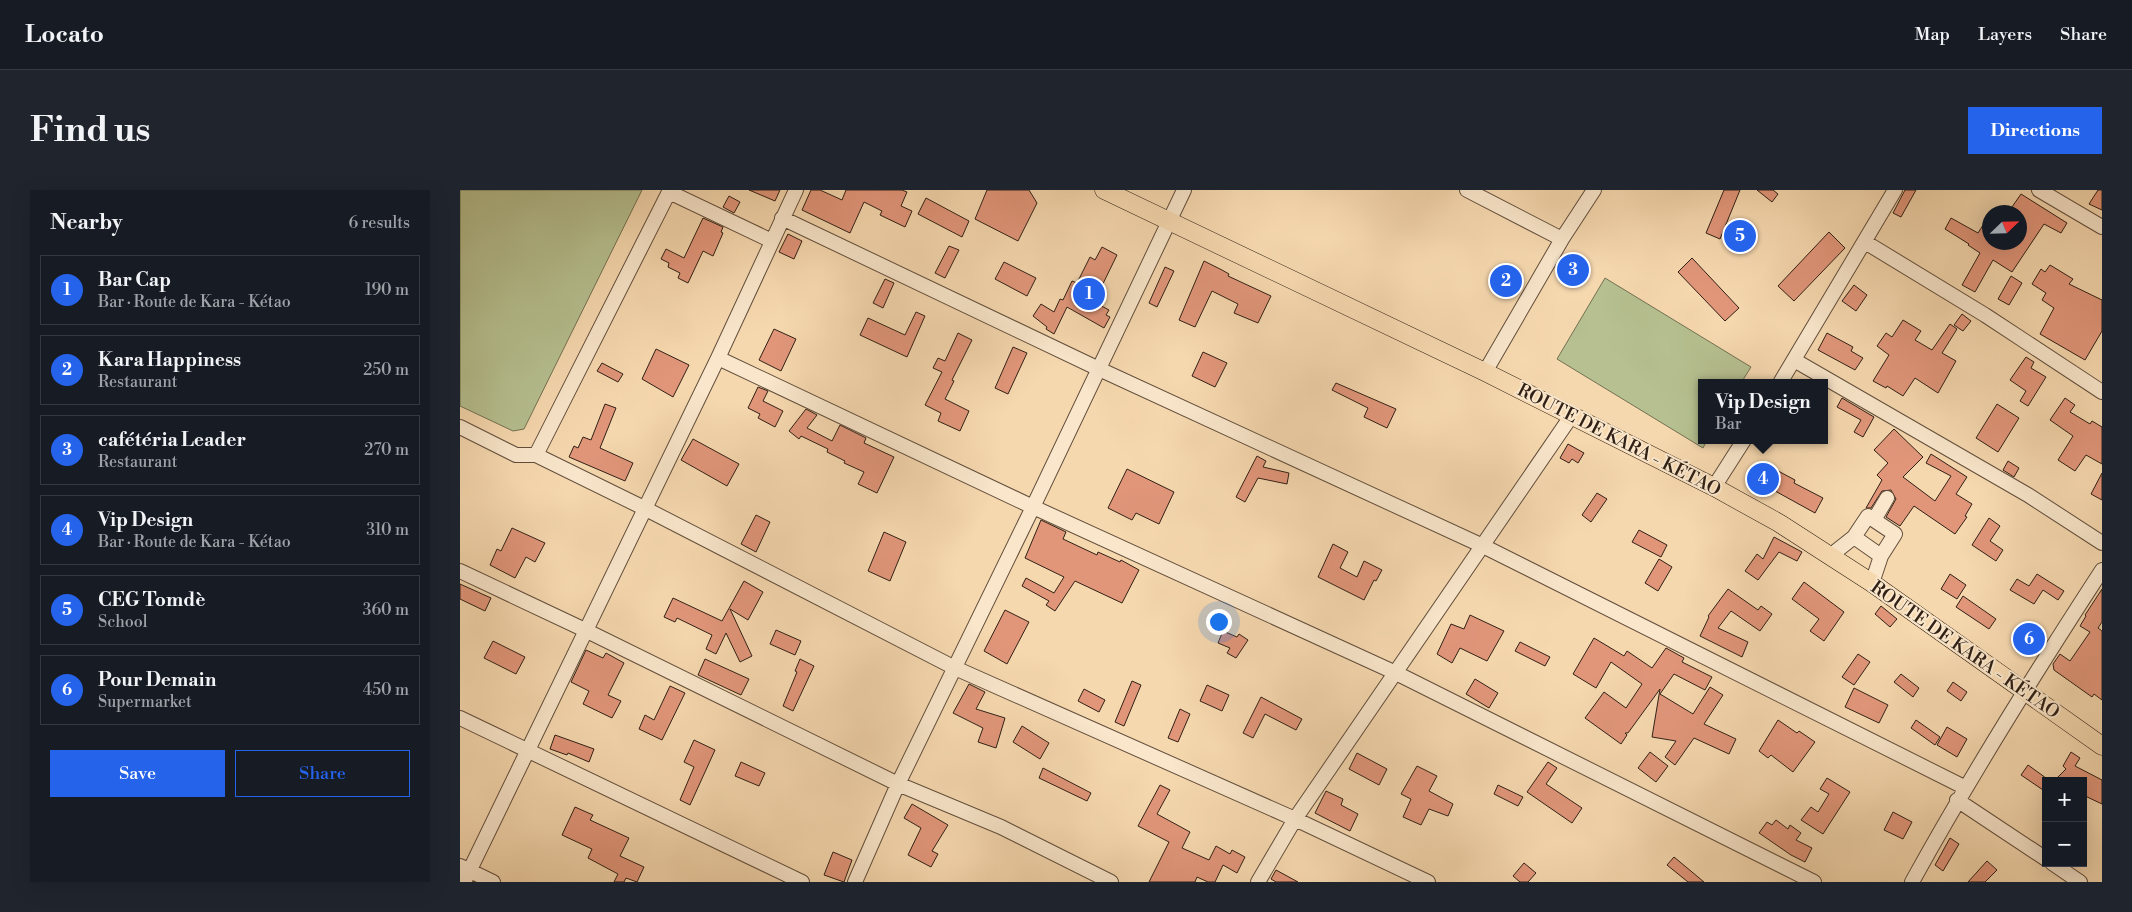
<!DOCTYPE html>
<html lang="en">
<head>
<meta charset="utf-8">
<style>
  body { margin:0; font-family:"Libre Bodoni",serif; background:#20242c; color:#f1f3f6 }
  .controls { position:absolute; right:15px; bottom:15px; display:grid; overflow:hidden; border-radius:0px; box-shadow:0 5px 20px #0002 }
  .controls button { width:45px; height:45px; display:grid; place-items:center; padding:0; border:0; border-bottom:1px solid #363941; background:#171b24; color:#f1f3f6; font:25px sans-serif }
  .compass { position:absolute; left:1522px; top:15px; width:45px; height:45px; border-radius:50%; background:#171b24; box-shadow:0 5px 20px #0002; rotate:67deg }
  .you { position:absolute; left:758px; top:431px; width:18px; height:18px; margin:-12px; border:4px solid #fff; border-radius:50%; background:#1a73e8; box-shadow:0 0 0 8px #1a73e833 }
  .badge { display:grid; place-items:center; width:32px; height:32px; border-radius:50%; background:#2563eb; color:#fff; font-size:16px; font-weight:700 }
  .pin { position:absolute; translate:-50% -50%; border:2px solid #fff; box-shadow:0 1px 5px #0006 }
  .popup { position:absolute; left:1238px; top:189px; width:130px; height:65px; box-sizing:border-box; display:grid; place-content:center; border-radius:0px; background:#171b24; filter:drop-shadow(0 1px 4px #0005); font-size:16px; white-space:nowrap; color:#9ea1a6 }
  .popup b { font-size:19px; color:#f1f3f6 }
  .popup::after { content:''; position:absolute; left:50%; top:100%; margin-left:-10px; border:10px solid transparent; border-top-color:#171b24 }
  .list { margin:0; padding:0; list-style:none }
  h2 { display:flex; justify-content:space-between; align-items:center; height:65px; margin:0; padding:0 20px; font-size:21px }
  h2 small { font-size:16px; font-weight:400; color:#9ea1a6 }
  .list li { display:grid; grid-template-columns:32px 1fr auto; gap:15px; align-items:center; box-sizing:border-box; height:70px; margin:0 10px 10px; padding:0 10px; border:1px solid #363941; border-radius:0px }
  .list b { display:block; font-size:19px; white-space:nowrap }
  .list p { margin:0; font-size:16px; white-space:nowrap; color:#9ea1a6 }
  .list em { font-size:16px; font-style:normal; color:#9ea1a6 }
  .actions { display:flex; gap:10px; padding:15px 20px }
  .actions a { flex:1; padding:11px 0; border:1px solid #2563eb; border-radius:0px; text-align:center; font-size:18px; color:#2563eb }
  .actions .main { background:#2563eb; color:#fff }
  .map { position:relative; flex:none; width:1642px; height:692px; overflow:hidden; border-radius:0px }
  header { display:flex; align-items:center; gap:30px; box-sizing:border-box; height:70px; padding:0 25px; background:#171b24; border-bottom:1px solid #363941 }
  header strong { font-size:24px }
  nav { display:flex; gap:28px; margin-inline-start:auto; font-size:18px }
  .intro { display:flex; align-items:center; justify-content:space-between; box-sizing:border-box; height:120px; padding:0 30px }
  h1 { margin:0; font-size:35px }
  .button { padding:12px 22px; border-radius:0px; background:#2563eb; color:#fff; font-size:18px; font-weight:700 }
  main { display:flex; gap:30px; padding:0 30px }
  aside { flex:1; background:#171b24; border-radius:0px; box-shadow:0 5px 20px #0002 }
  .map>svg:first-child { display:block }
</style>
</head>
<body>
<header>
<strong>Locato</strong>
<nav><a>Map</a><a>Layers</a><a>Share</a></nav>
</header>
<div class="intro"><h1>Find us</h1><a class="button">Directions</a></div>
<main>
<aside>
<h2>Nearby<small>6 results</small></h2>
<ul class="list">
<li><span class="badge">1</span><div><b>Bar Cap</b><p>Bar · Route de Kara - Kétao</p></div><em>190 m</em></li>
<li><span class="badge">2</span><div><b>Kara Happiness</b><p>Restaurant</p></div><em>250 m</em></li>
<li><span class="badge">3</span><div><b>cafétéria Leader</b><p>Restaurant</p></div><em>270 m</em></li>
<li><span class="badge">4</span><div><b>Vip Design</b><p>Bar · Route de Kara - Kétao</p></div><em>310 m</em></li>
<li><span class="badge">5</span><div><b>CEG Tomdè</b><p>School</p></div><em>360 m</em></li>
<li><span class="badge">6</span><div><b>Pour Demain</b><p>Supermarket</p></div><em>450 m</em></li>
</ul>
<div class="actions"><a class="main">Save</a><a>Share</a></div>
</aside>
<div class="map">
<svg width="1642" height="692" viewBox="0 0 1642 692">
  <rect width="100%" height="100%" fill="#f6d8af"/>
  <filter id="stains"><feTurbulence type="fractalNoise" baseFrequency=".004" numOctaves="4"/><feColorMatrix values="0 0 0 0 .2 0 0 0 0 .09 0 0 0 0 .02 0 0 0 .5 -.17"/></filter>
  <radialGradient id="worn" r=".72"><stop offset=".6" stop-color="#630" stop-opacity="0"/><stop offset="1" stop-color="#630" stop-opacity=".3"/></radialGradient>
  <path fill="#b6c090" stroke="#737052" d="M0,0H182L64,239L53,241L0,216Z
    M1145,88L1291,177L1281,193H1242V250H1247L1243,258L1097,169Z"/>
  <path fill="#e1967a" stroke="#302015" d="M289,0H320L315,11Z
    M351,0H360L382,10L386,0H442L447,2L441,16L452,21L445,37L420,25L422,21L404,12L390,43L342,20Z
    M527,0H569L577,13L558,51L515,29Z
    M1264,0H1280L1260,49L1246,43Z
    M1297,0H1313L1318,4L1312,12Z
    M1445,0H1456L1441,27L1433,23Z
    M1638,0H1642V20L1629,14Z
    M1561,4L1607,33L1601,43L1584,34L1552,82L1533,70L1515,102L1502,95L1520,63L1508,55L1509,54L1485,39L1491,28L1518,43L1530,24V52H1560V22L1552,17Z
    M269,6L280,12L274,23L263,17Z
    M466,8L509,31L502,47L458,24Z
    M243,28L263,37L261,42L263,43L253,66L243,61L228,93L218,88L220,83L208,77L209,73L201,69L206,59L224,68Z
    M1369,42L1385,58L1334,111L1318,96Z
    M328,44L342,51L334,69L319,62Z
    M489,56L499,60L485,88L475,83Z
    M642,57L657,65L634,112L649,120L646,125L650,127L644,138L607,117L594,144L586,139L587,137L573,126L581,114L594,122L600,109L603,110L612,91L617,93L630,67L635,70Z
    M1232,68L1279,118L1265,131L1218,82Z
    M744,71L762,80L769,84L768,86L811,106L798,133L774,123L778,114L752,101L735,137L719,130Z
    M544,72L576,88L567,106L535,89Z
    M1590,75L1613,89L1609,94L1642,110V141L1625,170L1580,144L1594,118L1582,110L1586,103L1572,94L1581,79L1585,82Z
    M705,77L714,81L697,117L689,113Z
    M1551,86L1562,93L1549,115L1538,109Z
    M425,89L434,93L423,118L413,113Z
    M1394,95L1407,105L1396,121L1382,111Z
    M456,122L465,126L447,167L400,145L408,128L445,145Z
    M1502,124L1511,131L1503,141L1494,135Z
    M1443,130L1461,141L1455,150L1472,160L1490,134L1497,139L1482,163L1496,171L1478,203L1455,188L1443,206L1427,196L1426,198L1413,191L1429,165L1417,156L1426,143L1432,147Z
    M314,139L336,149L321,181L299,170Z
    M498,143L512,150L492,190L494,191L485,209L509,221L500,241L478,231L481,223L465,215L482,182L473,178L478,168L485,171Z
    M1367,143L1393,157L1391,161L1403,168L1395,180L1358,160Z
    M553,157L567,163L548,204L535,198Z
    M196,159L229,175L213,207L182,189Z
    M743,162L767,173L755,197L732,186Z
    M1566,167L1574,172L1571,178L1586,187L1568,216L1560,211L1566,201L1550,190Z
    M142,173L163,184L158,192L137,181Z
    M876,193L936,219L927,238L904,227L908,218L872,200Z
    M298,197L308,201L303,211L323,221L315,237L298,228L300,224L288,218Z
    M1382,208L1414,227L1403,247L1394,242L1401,230L1377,217Z
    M1605,208L1615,215L1610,222L1630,234L1632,231L1642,237V274L1626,265L1615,281L1598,270L1613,246L1590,230Z
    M145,214L156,218L140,258L173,273L165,291L109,267L114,256L118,258L123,247L131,250Z
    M1537,214L1559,228L1538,262L1516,248Z
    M346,219L357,225L347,238L372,251L380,235L406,248L404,253L434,267L417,303L398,294L404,282L384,273L385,271L367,262L368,259L341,246L339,249L329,241Z
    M1434,239L1463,267L1443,287L1475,311L1491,286L1466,273L1471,264L1507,287L1496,304L1512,314L1505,326L1507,327L1495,344L1454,316L1440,336L1426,327L1436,309L1431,300L1422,301L1411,318H1406L1422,290L1417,285L1428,273L1414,260Z
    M233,249L279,274L267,296L221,270Z
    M1108,254L1124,263L1118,273L1112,269L1109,273L1100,268Z
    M797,266L806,271L803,277L829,283L827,294L798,288L785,312L776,307Z
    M1548,271L1559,278L1554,287L1543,280Z
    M1305,274L1335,290L1334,293L1363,308L1355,323L1297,291Z
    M667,279L714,302L699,334L676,323L672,330L648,318Z
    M1642,283V310L1631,304Z
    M1137,303L1147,309L1131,332L1122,325Z
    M296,325L310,332L296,362L281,354Z
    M1529,328L1540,336L1530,351L1543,360L1536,371L1512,355Z
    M581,330L606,342L603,349L637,365L638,362L660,372L661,370L679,380L662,413L615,391L595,421L586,415L589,411L562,396L566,388L594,403L604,387L565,368Z
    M52,338L85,353L75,372L66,367L55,388L30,375L37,359L41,361Z
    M1179,340L1207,355L1201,367L1172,352Z
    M424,342L446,352L430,391L408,381Z
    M1314,347L1342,362L1337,371L1319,362L1298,390L1285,381L1297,364L1303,369Z
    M873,354L888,362L880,378L897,387L904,371L922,380L916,391L914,390L904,410L858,387Z
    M1199,369L1212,377L1198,401L1185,393Z
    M1490,384L1506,395L1497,409L1481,399Z
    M1577,384L1604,401L1598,410L1583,400L1574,414L1550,400L1557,389L1569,396Z
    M284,391L303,402L288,430L270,419L292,466L280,472L266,443L256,464L246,459L252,445L217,428L215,432L204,427L213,408L262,431Z
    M1344,392L1384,422L1364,451L1350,441L1359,429L1332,409Z
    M0,394L31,408L25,421L0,409Z
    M1268,399L1298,420L1301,416L1312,424L1300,441L1271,421L1258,438L1288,452L1282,467L1240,446L1249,427L1248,426Z
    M1642,399V432L1638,438L1642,441V510L1634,504L1632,507L1594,480L1593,474L1600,464L1610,471L1630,442L1620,436L1626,426L1625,425Z
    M1503,406L1536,429L1529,439L1496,417Z
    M1421,416L1437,429L1430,437L1415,424Z
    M545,420L569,432L547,474L524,461Z
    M1010,425L1044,441L1027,471L1000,458L992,473L977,464L991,434L1004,439Z
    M316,440L341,451L335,465L310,454Z
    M763,441L777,447L779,444L788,450L776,468L767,463L770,458L758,453Z
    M1134,448L1164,466L1167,461L1192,478L1206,458L1224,468L1222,472L1252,487L1245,500L1214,484L1200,504L1233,524L1250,497L1263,505L1244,534L1276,549L1269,564L1234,548L1215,575L1205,567L1216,551L1192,547L1200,499L1168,543H1165L1167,545L1161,554L1125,528L1144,502L1166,518L1182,494L1151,472L1136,498L1113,484Z
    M33,451L65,467L56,484L24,468Z
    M1060,452L1090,467L1085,476L1055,461Z
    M126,460L143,468L146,463L164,473L148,505L161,511L152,528L123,514L129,501L111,492Z
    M1398,464L1410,472L1394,495L1382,487Z
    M245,469L289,489L281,505L238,485Z
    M340,469L354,476L333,521L323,516L337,482L335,481Z
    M1441,484L1459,498L1453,507L1434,492Z
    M1015,489L1038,503L1029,518L1006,504Z
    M672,491L681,495L664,536L655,532Z
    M1493,492L1507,502L1501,511L1487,501Z
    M509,494L525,502L516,519L545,528L536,558L518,552L523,538L493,523Z
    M747,495L769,505L762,521L740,511Z
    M210,496L225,503L202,550L179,539L185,525L194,530Z
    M1394,498L1428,515L1419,533L1385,517Z
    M624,499L645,510L639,522L618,511Z
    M801,507L842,529L836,540L805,524L793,548L783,543Z
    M720,519L730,524L718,552L708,548Z
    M1318,530L1337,543L1339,541L1355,552L1333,582L1311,565L1308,568L1299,561Z
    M1456,530L1480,547L1475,555L1451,538Z
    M562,536L589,553L580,569L553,552Z
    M1487,537L1507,549L1497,567L1477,555Z
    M95,545L134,559L129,572L108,563L107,565L90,559Z
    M234,550L255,560L230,615L220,610L234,577L224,572Z
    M1190,562L1208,576L1196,592L1178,578Z
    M1611,562L1620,568L1615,576L1642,590V614L1623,605V591H1594L1606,579L1603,576Z
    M897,563L927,579L919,595L889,579Z
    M281,572L305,583L299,596L275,586Z
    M1088,572L1097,578L1086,594L1122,618L1112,633L1067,602Z
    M1568,575L1586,588V602L1561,585Z
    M957,576L977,586L969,601L993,614L988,626L969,619L961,635L943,627L951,609L941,604Z
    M583,578L631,603L627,611L579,588Z
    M1367,588L1390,602L1363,644L1341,630L1351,617L1358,622L1369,604L1360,599Z
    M700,595L710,600L697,624L730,642L722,658L749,670L756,656L770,664L772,660L785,667L777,683L763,675L755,692H748L737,687L735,692H689L709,652L678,636Z
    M1038,595L1063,607L1058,616L1034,604Z
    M866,601L883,609L881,615L898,624L890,641L855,623Z
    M452,614L488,635L472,661L478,664L471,677L448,665L461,638L444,628Z
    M115,617L133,625L130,630L169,648L160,666L184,677L177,692L166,688L164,692H154L158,684L128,668L132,659L102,645Z
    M1433,622L1452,632L1443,649L1424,640Z
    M1316,630L1328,639L1330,635L1341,643L1336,650L1352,658L1345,672L1331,665L1299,643L1307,632L1312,635Z
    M1490,648L1499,654L1483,681L1475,675Z
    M373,662L392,670L384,692L364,685Z
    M1214,667L1244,692H1228L1207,675Z
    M1527,671L1537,680L1525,692H1508Z
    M1064,673L1076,683L1068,692H1060L1053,686Z
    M816,680L838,692H816L811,689Z"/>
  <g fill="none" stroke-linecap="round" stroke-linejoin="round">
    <defs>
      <path id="minor" d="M1007,0L1102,49
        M1579,0L1642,37
        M209,2L312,51
        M322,28L639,179L1023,356L1504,597
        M1405,52L1525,125L1642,202
        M258,168L573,317L936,483L1354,692
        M1334,170L1568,305L1642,353
        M1025,182L1102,49L1134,0
        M1320,193L1435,0
        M0,237L56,265H76L210,0
        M76,265L184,318L495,478L835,629L968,692
        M1254,297L1284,250
        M1414,330L1427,308
        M1394,347L1421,366
        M1370,366L1394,347L1408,326L1435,344L1421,366L1412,393
        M0,381L125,440L438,594L541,637L651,692
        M0,528L342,692
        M1497,610L1586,669
        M1592,673L1620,692
        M0,676L33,692
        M4,692L258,168L336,0
        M395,692L438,594L573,317L724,0
        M798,692L835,629L1112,225
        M1452,692C1511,585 1575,483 1642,380"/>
      <path id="major" d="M644,0L1025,182L1254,297L1319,333L1412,393L1642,556"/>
    </defs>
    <use href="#minor" stroke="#624e3c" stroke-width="16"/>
    <use href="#major" stroke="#302015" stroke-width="19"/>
    <use href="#minor" stroke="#f9e6cb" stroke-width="14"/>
    <use href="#major" stroke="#f6d8af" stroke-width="18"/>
  </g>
  <g text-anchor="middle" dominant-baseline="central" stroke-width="4" stroke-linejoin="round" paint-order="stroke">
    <g font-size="18" fill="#302015" stroke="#f9e6cb">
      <text transform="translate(1159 250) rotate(27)">ROUTE DE KARA - KÉTAO</text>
      <text transform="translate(1505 460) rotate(35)">ROUTE DE KARA - KÉTAO</text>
    </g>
  </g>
  <rect width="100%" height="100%" filter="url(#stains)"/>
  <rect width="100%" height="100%" fill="url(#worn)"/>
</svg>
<div class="controls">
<button>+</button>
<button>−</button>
</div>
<svg class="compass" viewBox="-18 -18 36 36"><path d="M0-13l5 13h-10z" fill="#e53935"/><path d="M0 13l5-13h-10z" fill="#9ea1a6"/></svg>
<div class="you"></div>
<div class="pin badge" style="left:629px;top:104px">1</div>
<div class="pin badge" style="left:1046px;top:91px">2</div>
<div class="pin badge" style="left:1113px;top:80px">3</div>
<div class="pin badge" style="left:1303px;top:289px">4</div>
<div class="popup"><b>Vip Design</b>Bar</div>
<div class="pin badge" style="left:1280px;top:46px">5</div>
<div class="pin badge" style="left:1569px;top:449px">6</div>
</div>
</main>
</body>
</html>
